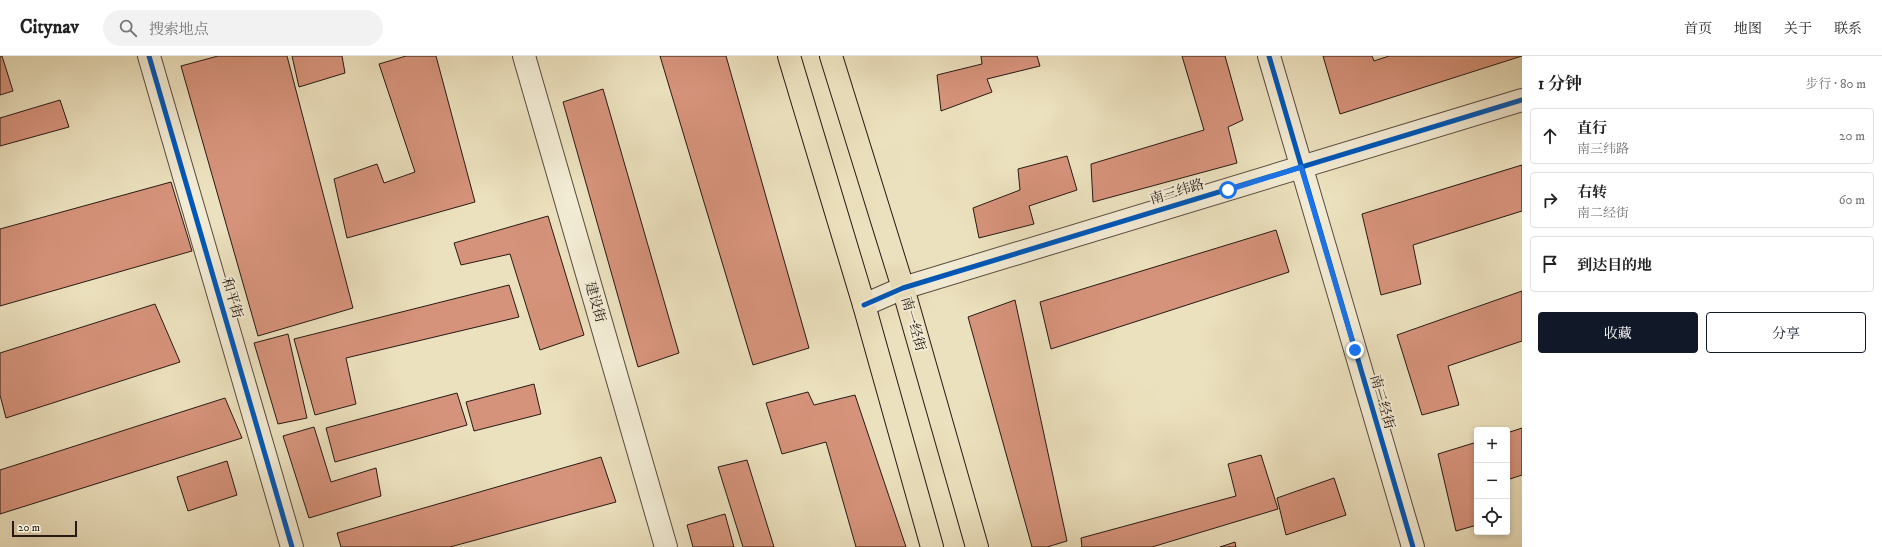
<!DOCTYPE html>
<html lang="zh">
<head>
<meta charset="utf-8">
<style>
  body { margin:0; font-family:"IM FELL DW Pica","Noto Serif SC",serif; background:#f2f2f2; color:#222 }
  .controls { position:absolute; right:12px; bottom:12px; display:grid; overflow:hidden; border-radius:4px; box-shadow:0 2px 6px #0003 }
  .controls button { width:36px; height:36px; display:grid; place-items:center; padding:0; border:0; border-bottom:1px solid #e0e0e0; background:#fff; color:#222; font:20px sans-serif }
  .scale { position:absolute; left:12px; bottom:10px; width:65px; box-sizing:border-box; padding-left:4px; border:2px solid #271914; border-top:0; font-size:11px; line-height:14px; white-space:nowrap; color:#271914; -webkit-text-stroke:3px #f3ecd5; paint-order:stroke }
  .stop { position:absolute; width:12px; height:12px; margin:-9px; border:3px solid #1a73e8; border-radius:50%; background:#fff }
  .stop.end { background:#1a73e8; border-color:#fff; box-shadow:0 1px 4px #0008 }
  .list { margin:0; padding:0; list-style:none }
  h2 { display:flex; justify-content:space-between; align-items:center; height:52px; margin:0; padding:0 16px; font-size:17px }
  h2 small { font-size:13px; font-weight:400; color:#767676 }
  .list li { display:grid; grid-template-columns:26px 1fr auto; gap:12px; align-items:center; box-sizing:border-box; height:56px; margin:0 8px 8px; padding:0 8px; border:1px solid #e0e0e0; border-radius:4px }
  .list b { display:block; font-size:15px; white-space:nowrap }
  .list p { margin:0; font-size:13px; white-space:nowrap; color:#767676 }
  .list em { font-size:13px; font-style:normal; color:#767676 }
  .actions { display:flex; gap:8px; padding:12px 16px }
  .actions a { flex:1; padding:9px 0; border:1px solid #111827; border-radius:4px; text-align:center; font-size:14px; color:#111827 }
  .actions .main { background:#111827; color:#fff }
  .icon { flex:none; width:22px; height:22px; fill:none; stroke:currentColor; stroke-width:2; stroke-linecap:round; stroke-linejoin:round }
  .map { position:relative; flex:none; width:1522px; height:491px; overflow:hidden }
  header { display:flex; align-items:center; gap:24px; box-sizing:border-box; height:56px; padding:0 20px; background:#fff; border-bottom:1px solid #e0e0e0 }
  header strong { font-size:19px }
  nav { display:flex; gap:22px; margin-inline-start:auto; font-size:14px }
  .search { width:280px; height:36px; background:#f2f2f2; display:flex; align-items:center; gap:10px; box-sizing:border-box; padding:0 14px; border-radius:22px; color:#767676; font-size:15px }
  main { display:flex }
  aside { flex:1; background:#fff }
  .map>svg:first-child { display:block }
</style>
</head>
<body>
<header>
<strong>Citynav</strong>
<div class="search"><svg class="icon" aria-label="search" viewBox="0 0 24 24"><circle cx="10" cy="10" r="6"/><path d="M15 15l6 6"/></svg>搜索地点</div>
<nav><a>首页</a><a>地图</a><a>关于</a><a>联系</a></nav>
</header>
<main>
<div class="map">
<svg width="1522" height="491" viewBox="0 0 1522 491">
  <rect width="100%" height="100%" fill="#ece1be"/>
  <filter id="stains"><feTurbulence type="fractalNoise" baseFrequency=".005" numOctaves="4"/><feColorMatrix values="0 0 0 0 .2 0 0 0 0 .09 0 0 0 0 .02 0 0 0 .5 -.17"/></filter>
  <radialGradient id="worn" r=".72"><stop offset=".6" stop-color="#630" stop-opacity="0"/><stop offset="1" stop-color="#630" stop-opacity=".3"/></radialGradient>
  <path fill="#d6937b" stroke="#271914" d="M0,0H2L13,35L0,39Z
    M218,0H287L353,252L258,280L181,10Z
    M292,0H342L345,17L299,31Z
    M406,0H436L475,146L347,182L334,123L377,108L384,127L415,116L379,8Z
    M660,0H726L809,292L753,309Z
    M981,0H1037L1040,10L987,23L992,36L941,55L937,19L982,8Z
    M1182,0H1225L1243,64L1228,71L1237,107L1093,146L1091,108L1204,74Z
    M1323,0H1372L1374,5L1389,0H1522L1340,58Z
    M603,33L679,297L638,311L563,46Z
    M60,44L69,71L0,90V62Z
    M1067,100L1077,134L1029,150L1034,168L979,182L973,152L1020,134L1018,113Z
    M1522,109V155L1413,189L1421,228L1381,239L1362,158Z
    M171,126L192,195L0,250V173Z
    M548,160L584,279L540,294L510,198L461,209L454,187Z
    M1276,174L1289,216L1051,293L1040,246Z
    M509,229L519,261L346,302L356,348L315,359L294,283Z
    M1522,235V285L1448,310L1459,349L1422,359L1397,279Z
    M1015,244L1067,485L1047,491H1032L968,261Z
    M155,248L180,306L6,362L0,339V297Z
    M288,278L307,362L278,368L254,287Z
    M534,328L541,358L474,375L466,346Z
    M808,336L814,349L855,339L906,491H856L826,386L782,398L766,347Z
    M457,337L467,369L335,406L326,372Z
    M225,342L242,382L0,458V414Z
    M314,371L331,426L376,412L381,440L309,462L283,380Z
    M1522,372V419L1507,424V377Z
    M1477,386V469L1456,475L1438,398Z
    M1261,399L1278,453L1152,491H1082L1081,482L1236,440L1228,408Z
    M601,401L616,446L450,491H341L337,477Z
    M747,404L774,491H743L718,411Z
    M227,405L237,439L188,455L177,421Z
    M1334,422L1346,459L1286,479L1277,442Z
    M725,458L734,491H693L687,469Z
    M1235,486L1236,491H1220Z"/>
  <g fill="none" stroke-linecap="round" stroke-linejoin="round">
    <defs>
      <path id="minor" d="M149,0L292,491
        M524,0L666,491
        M1269,0L1413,491
        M864,249L903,232L1522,44"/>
      <path id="highway" d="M789,0L864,249L932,491
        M831,0L903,232L977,491"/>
    </defs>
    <use href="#minor" stroke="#584b3e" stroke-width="24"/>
    <use href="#highway" stroke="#271914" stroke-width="24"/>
    <use href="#minor" stroke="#f3ecd5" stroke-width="22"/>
    <use href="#highway" stroke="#ece1be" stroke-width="22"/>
    <defs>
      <path id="cycleway" d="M149,0L292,491
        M1269,0L1413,491
        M864,249L903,232L1522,44"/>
    </defs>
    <use href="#cycleway" stroke="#f3ecd5" stroke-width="8"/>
    <use href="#cycleway" stroke="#0057b8" stroke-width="5"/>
  </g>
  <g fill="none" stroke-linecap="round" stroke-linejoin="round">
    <path stroke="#1a73e8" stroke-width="5" d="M1228,134L1301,111L1355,294"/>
  </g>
  <g text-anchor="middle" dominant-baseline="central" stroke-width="4" stroke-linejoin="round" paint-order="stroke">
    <g font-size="14" fill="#271914" stroke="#f3ecd5">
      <text transform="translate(1177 136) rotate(-17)">南三纬路</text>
      <text transform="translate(232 242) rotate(74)">和平街</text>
      <text transform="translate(595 246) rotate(74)">建设街</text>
      <text transform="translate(913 268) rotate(74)">南一经街</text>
      <text transform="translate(1382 346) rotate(74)">南二经街</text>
    </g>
  </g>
  <rect width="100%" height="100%" filter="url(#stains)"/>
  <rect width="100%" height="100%" fill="url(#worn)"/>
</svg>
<div class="controls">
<button>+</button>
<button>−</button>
<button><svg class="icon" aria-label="locate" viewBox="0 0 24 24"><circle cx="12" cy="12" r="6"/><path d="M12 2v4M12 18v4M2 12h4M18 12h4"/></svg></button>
</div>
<div class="scale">20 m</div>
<div class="stop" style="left:1228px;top:134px"></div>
<div class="stop end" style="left:1355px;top:294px"></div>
</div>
<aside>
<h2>1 分钟<small>步行 · 80 m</small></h2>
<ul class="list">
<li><svg class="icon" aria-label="ahead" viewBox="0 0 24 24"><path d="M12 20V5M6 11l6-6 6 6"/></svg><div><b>直行</b><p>南三纬路</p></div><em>20 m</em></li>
<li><svg class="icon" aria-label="right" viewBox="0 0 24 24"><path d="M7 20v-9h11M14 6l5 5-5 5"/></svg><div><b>右转</b><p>南二经街</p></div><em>60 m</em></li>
<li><svg class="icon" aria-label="arrive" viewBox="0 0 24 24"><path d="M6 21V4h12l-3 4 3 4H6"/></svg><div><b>到达目的地</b></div></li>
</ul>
<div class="actions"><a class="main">收藏</a><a>分享</a></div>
</aside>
</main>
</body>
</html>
